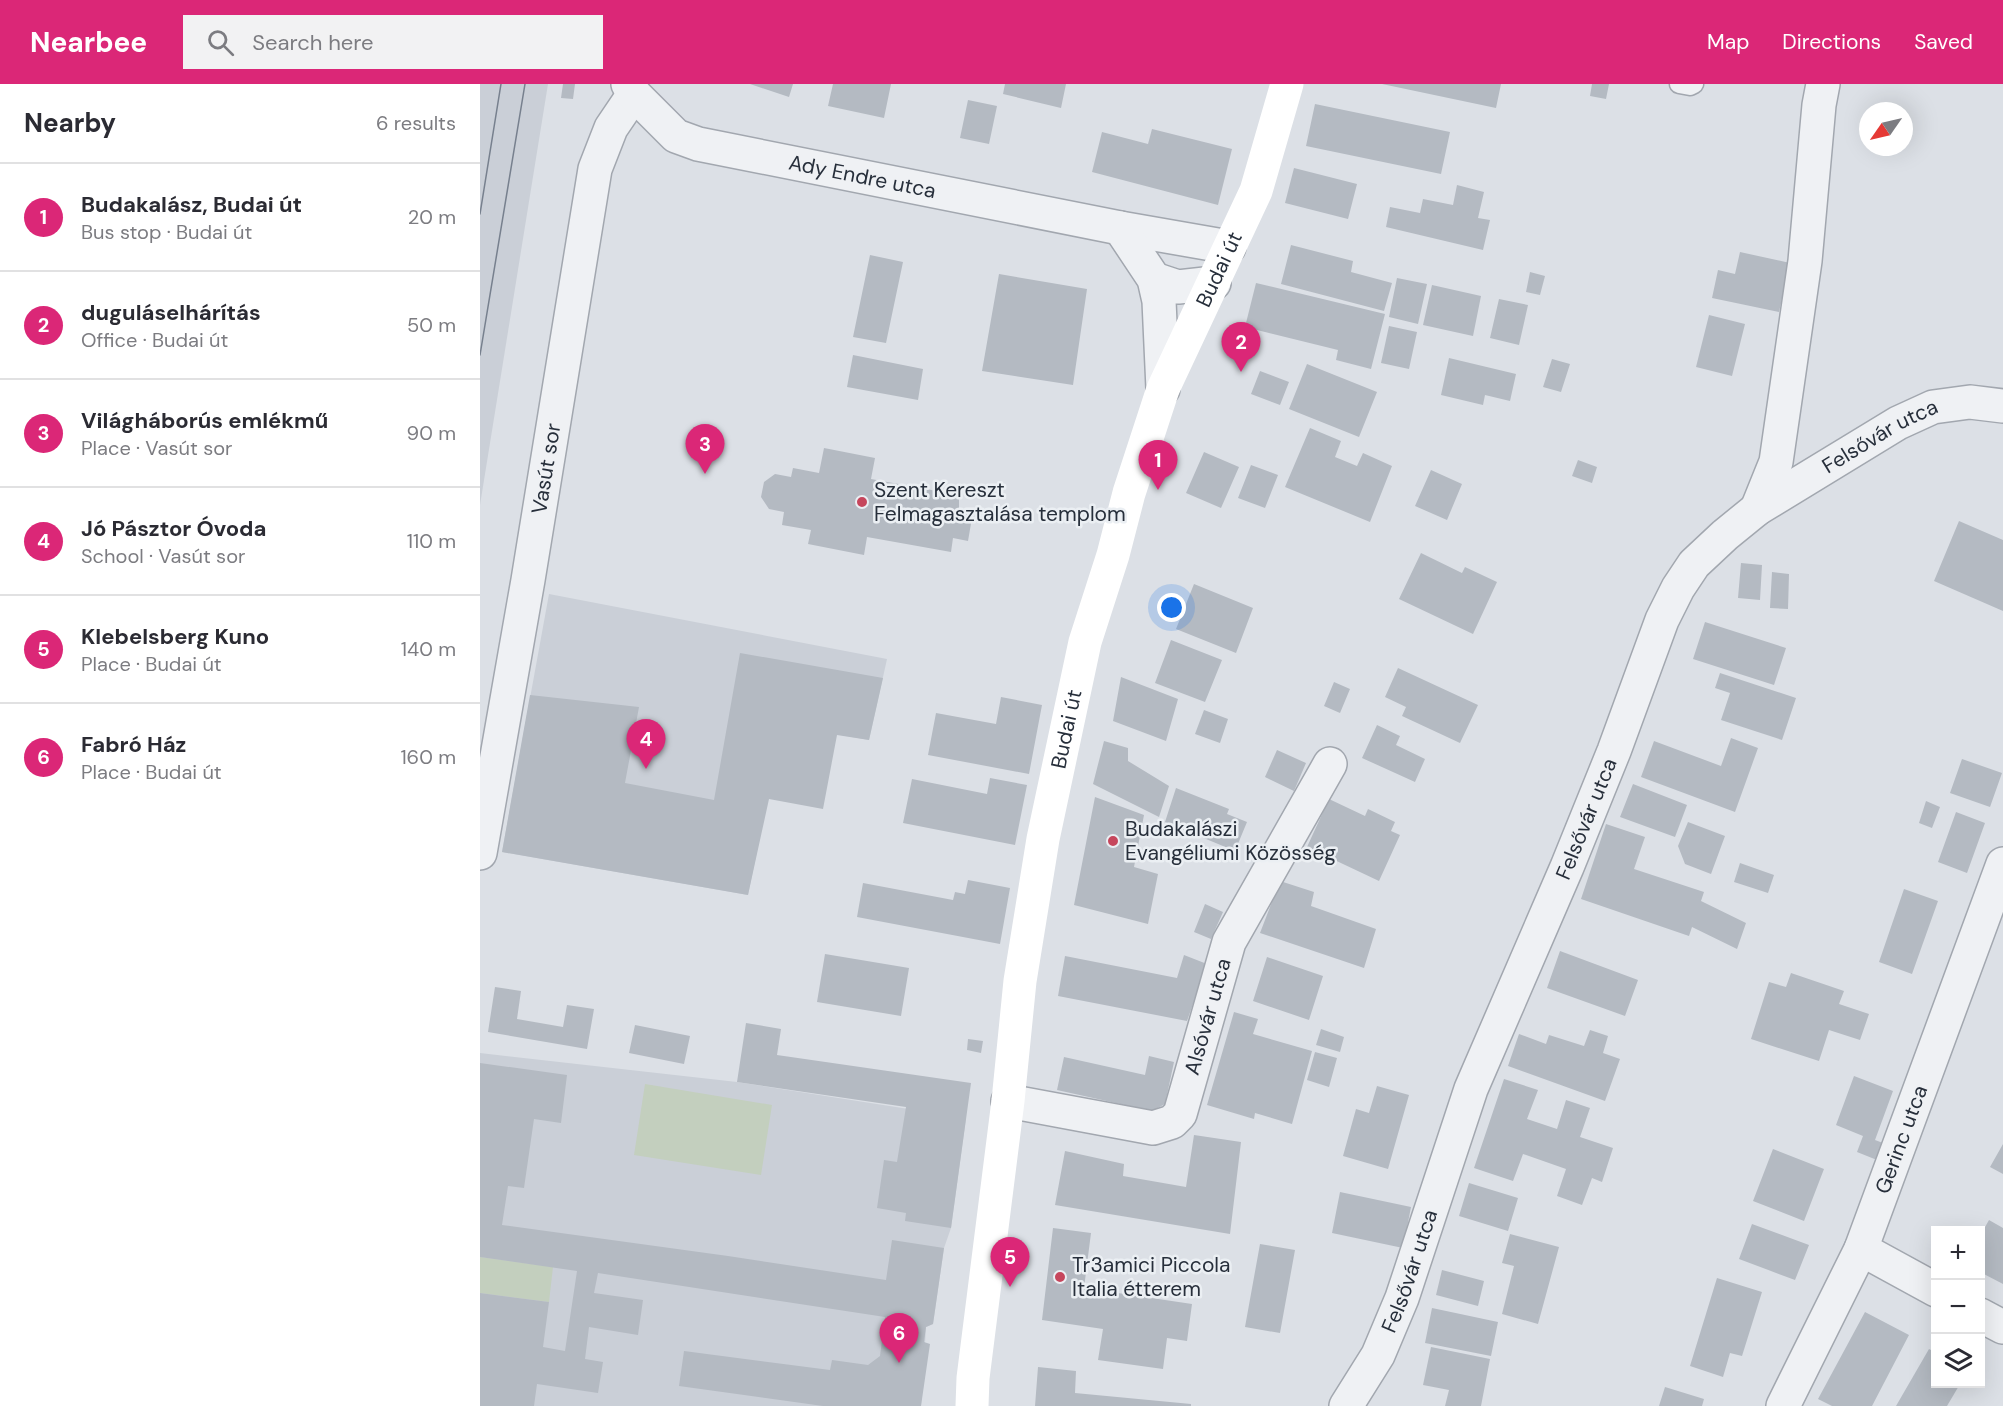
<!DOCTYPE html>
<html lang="en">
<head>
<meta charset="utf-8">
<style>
  body { margin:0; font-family:"DM Sans",sans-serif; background:#f2f2f3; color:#2b2b33 }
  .controls { position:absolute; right:18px; bottom:18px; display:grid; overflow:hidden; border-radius:0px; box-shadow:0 6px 24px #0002 }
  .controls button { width:54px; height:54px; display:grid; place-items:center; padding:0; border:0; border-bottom:2px solid #e1e1e2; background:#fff; color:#2b2b33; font:30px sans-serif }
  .compass { position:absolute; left:1379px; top:18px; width:54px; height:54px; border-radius:50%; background:#fff; box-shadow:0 6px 24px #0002; rotate:236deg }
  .you { position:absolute; left:692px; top:524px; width:21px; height:21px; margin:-15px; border:4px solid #fff; border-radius:50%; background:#1a73e8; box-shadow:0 0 0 9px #1a73e833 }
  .badge { display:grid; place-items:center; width:39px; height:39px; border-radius:50%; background:#db2777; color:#fff; font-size:20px; font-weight:700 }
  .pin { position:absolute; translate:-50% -50px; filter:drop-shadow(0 2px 3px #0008) }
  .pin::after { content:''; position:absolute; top:32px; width:21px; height:18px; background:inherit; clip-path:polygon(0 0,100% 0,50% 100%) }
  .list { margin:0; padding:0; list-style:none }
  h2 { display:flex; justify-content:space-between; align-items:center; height:78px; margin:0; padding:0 24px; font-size:26px }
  h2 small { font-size:20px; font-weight:400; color:#7c7c81 }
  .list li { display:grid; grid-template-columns:39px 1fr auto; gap:18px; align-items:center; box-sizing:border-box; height:108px; padding:0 24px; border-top:2px solid #e1e1e2 }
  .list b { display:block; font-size:22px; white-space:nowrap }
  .list p { margin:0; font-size:20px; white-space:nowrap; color:#7c7c81 }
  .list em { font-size:20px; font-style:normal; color:#7c7c81 }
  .icon { flex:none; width:33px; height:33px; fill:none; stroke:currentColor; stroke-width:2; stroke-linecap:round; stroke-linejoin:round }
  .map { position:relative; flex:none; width:1523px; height:1322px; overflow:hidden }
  header { display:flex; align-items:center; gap:36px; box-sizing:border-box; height:84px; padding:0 30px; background:#db2777; color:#fff }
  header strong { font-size:28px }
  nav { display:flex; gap:33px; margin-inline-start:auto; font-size:21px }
  .search { width:420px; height:54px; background:#f2f2f3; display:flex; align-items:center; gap:15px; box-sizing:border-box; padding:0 21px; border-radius:0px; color:#7c7c81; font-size:22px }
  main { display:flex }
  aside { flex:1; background:#fff }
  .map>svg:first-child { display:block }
</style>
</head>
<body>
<header>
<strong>Nearbee</strong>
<div class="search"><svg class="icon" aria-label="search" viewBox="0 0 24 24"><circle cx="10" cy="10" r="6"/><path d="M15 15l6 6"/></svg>Search here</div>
<nav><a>Map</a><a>Directions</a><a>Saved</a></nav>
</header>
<main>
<aside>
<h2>Nearby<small>6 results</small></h2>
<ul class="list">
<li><span class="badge">1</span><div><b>Budakalász, Budai út</b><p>Bus stop · Budai út</p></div><em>20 m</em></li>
<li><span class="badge">2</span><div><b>duguláselhárítás</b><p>Office · Budai út</p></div><em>50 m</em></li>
<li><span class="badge">3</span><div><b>Világháborús emlékmű</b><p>Place · Vasút sor</p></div><em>90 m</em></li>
<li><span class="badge">4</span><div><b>Jó Pásztor Óvoda</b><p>School · Vasút sor</p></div><em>110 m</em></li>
<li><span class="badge">5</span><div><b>Klebelsberg Kuno</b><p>Place · Budai út</p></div><em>140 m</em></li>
<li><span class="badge">6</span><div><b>Fabró Ház</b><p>Place · Budai út</p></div><em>160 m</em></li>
</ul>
</aside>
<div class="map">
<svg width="1523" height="1322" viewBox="0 0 1523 1322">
  <rect width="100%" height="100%" fill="#dce0e6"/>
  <path fill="#cacfd7" d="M0,0H68L0,421Z
    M69,510L407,575L389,656L303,641L268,811L22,768Z
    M0,969L257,998L486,1034L471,1144L464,1164L453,1240L446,1243L441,1322H0Z"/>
  <path fill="#c3cfbe" d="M165,1000L292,1021L281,1091L154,1071Z
    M0,1173L73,1183L69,1218L0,1209Z"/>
  <path fill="#b4bac2" d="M83,0H95L93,15L81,14Z
    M270,0H313L309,13Z
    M353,0H411L404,34L348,22Z
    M525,0H586L581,24L523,10Z
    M902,0H1021L1016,24Z
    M1112,0H1129L1126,15L1110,12Z
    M488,16L517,22L509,60L480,54Z
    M835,20L970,48L961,90L826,62Z
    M672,45L752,65L738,121L612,88L622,48L668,60Z
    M814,84L877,100L868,135L805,119Z
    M977,101L1004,108L998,134L1010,136L1003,166L906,143L910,123L940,129L943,115L973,121Z
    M811,161L873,177L871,188L912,199L904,227L801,200Z
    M1260,168L1310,179L1299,228L1232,214L1238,186L1255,190Z
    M390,171L423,178L406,259L373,253Z
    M1050,188L1065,192L1060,211L1046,208Z
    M519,190L607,205L593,301L502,287Z
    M917,194L947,200L938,240L909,233Z
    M776,199L905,230L891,285L856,276L858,266L765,243Z
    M952,201L1001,212L993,252L943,241Z
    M1019,215L1048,221L1039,261L1010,254Z
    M1229,231L1265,240L1252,292L1216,283Z
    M909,242L937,248L929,285L901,279Z
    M373,271L443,285L438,316L367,303Z
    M969,274L1036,290L1030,317L1005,311L1003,321L961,311Z
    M1072,275L1090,280L1081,308L1063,303Z
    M827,280L897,308L879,353L809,325Z
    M780,287L809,298L800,321L771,310Z
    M830,344L861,357L855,373L877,382L883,369L912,382L890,438L805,403Z
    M344,364L395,374L391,395L479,411V424L493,428L488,457L473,454L471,468L387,453L384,471L328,460L331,446L302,441L304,428L289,425L281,413L284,398L295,390L311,393L313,384L339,389Z
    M724,368L759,383L741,424L706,409Z
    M1098,376L1117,383L1112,399L1092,392Z
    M771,381L798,391L785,424L758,414Z
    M951,386L982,400L967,436L935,422Z
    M1479,437L1523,456V527L1454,497Z
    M941,469L982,489L985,483L1017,498L993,550L919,515Z
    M1261,479L1282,481L1280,516L1258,514Z
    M1292,488L1309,490L1308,525L1290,524Z
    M714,500L773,524L756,569L696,545Z
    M1225,538L1306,564L1294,601L1213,575Z
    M691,556L742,576L725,618L675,599Z
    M260,569L403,594L389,656L357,651L343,725L289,715L268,811L22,768L50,611L159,623L145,699L234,716Z
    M918,584L998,621L980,659L922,632L926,623L905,613Z
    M1240,589L1316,614L1302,656L1241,636L1250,609L1235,604Z
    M641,593L698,615L686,657L633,637Z
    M854,598L870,605L860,629L844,622Z
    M521,613L562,621L549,690L448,671L456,629L516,640Z
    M724,626L748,635L740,659L715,650Z
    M897,641L920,652L916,661L945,675L935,698L882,674Z
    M1251,654L1278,664L1255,728L1161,693L1174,657L1241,682Z
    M624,657L648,664V677L689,702L679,733L613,700Z
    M797,666L826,679L814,707L785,693Z
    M1482,675L1522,689L1510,723L1470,709Z
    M510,694L547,701L535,761L423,739L432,695L507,710Z
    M1153,700L1207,721L1195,753L1140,733Z
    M696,704L749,725L747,730L767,738L755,767L685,738Z
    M615,713L664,731L654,783L678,790L668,840L594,821Z
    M849,715L885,732L888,725L915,738L911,747L920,751L899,797L827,763Z
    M1446,717L1460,723L1452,744L1439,739Z
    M1476,728L1505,739L1487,789L1458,778Z
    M1208,738L1245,752L1231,790L1205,780L1198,762Z
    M1126,740L1165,753L1154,785L1224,808L1221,817L1266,839L1257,865L1212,843L1209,852L1101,815Z
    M1260,779L1294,791L1288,809L1254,798Z
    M488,796L530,804L520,860L377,833L383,799L473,816L475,808L485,810Z
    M800,797L834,808L831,822L896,845L884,884L780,849Z
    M1424,805L1458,817L1432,890L1399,878Z
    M725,820L743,828L731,855L714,848Z
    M1080,867L1158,896L1145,932L1067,904Z
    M345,870L429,884L421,932L337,918Z
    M704,871L727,880L707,937L578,912L585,872L697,894Z
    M787,873L843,892L829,936L773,917Z
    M1311,889L1364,907L1359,920L1389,930L1380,956L1349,946L1339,977L1271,955L1289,898L1306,903Z
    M15,903L41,907L37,935L83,943L87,921L114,925L107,965L8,948Z
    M754,928L778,935L773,950L832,967L812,1040L775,1029L774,1035L727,1021Z
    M266,939L301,945L297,971L491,999L471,1144L425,1137L426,1129L397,1124L404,1076L417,1078L426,1023L257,998Z
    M155,941L210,952L204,980L149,969Z
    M841,945L864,953L860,968L836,961Z
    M1110,946L1128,952L1123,969L1140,975L1125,1017L1028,982L1039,950L1066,960L1069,951L1104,962Z
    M488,955L503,957L501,969L487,966Z
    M835,968L857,974L849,1003L827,996Z
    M669,972L694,978L685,1020L672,1027L577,1006L584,973L665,991Z
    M0,979L87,991L81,1039L54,1035L44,1104L28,1102L22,1141L248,1172L406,1196L412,1156L464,1164L453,1240L446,1243L444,1258L450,1260L441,1322H343L199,1302L204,1267L350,1286L352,1276L388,1281L400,1272L405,1233L118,1189L114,1209L163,1216L158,1251L109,1243L105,1275L123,1278L118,1309L57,1300L54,1322H0V1209L69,1218L63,1263L85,1267L97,1187L0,1173Z
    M1374,992L1413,1007L1395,1056L1403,1059L1397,1076L1377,1068L1383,1052L1356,1041Z
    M1024,995L1058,1006L1047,1035L1077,1045L1086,1016L1110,1024L1100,1053L1133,1064L1122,1098L1112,1094L1102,1121L1077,1112L1086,1085L1043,1070L1033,1097L994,1084Z
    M897,1002L929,1011L908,1085L863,1072L876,1025L889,1029Z
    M714,1051L761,1058L750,1150L575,1121L585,1067L644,1080L643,1092L706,1103Z
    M1523,1060V1090L1510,1083Z
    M1293,1065L1344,1085L1324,1137L1273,1117Z
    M989,1099L1038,1114L1028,1147L979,1132Z
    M860,1108L931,1123L923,1164L852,1149Z
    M1509,1136L1523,1144V1200L1500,1188V1152Z
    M1272,1140L1329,1161L1315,1196L1259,1175Z
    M573,1144L611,1149L604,1204L712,1220L707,1257L687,1254L683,1285L618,1276L623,1245L562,1236Z
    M1030,1150L1079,1163L1058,1240L1022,1230L1034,1182L1022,1179Z
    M780,1160L815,1166L800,1249L765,1243Z
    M962,1186L1004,1197L998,1222L956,1211Z
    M1237,1194L1282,1208L1262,1272L1250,1269L1243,1293L1210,1282Z
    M952,1224L1018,1238L1011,1272L945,1259Z
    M1385,1228L1429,1251L1392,1322H1352L1338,1315Z
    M951,1263L1010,1275L1001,1322H965L969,1306L943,1301Z
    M1449,1265L1455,1268V1299L1480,1300L1467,1322H1416Z
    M558,1283L596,1287L595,1309L711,1320V1322H555Z
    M1185,1303L1224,1315L1222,1322H1179Z"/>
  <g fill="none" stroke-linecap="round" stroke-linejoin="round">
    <defs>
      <path id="service" d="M1199,0L1210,2L1214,0"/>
      <g id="minor">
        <path d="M1277,425L1296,378L1325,177L1339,21L1343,0"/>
        <path id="s1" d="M0,769L48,496L115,85L131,44L154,10"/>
        <path id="s2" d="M528,1017L673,1044L692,1038L700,1030L749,858L850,680"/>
        <path d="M1381,1165L1456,1206"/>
        <path d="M1500,1231L1523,1243"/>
        <path id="s3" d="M866,1322L898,1271L922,1214L991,1005L1087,783L1134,667L1182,536L1198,504L1214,480L1245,451L1277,425L1418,339L1453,323L1490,318L1523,322"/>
        <path id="s4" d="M1303,1322L1381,1165L1523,780"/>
      </g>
      <g id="tertiary">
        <path id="s5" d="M148,0L154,10L196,52L218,60L640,144L749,163"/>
        <path d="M640,144L674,195L679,217L683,305"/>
        <path d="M674,195L698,203L734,199"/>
      </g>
    </defs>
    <use href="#service" stroke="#a2a7af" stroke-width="21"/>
    <use href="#minor" stroke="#a2a7af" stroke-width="36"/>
    <use href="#tertiary" stroke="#a2a7af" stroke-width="36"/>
    <use href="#service" stroke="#eff1f4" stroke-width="18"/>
    <use href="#minor" stroke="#eff1f4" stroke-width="33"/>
    <use href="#tertiary" stroke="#eff1f4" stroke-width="33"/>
    <path stroke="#fff" stroke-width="33" id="s6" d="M492,1322L493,1294L528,1017L540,897L563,755L605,558L633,471L649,409L683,305L776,107L807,0"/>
    <path stroke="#77808e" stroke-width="1.5" d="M0,130L21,0
      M0,271L45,0"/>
  </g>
  <g fill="#c6465c" stroke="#ebeff3" stroke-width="2">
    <circle cx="382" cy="418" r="6"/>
    <circle cx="633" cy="757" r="6"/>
    <circle cx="580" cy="1193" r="6"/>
  </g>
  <g text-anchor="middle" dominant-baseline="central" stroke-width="5" stroke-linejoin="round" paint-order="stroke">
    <g font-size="21" fill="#272f3b" stroke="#ebeff3">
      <text stroke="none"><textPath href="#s5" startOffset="262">Ady Endre utca</textPath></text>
      <text stroke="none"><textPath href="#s6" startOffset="1170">Budai út</textPath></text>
      <text stroke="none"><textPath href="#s3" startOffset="1140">Felsővár utca</textPath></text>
      <text stroke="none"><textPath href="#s1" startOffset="390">Vasút sor</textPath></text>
      <text stroke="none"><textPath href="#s6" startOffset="684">Budai út</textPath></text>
      <text stroke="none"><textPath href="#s3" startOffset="636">Felsővár utca</textPath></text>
      <text stroke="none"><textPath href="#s2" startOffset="280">Alsóvár utca</textPath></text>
      <text stroke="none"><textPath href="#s4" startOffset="292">Gerinc utca</textPath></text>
      <text stroke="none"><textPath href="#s3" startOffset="150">Felsővár utca</textPath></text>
    </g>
    <g font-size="21" fill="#272f3b" stroke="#ebeff3" text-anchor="start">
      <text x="394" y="406">Szent Kereszt<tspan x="394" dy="24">Felmagasztalása templom</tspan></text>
      <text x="645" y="745">Budakalászi<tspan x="645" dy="24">Evangéliumi Közösség</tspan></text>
      <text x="592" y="1181">Tr3amici Piccola<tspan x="592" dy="24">Italia étterem</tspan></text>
    </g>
  </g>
</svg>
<div class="controls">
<button>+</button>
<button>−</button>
<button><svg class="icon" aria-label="layers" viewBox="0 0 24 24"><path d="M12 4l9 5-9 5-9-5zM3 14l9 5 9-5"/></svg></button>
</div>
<svg class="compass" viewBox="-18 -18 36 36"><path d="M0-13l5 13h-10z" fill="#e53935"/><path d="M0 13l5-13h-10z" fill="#7c7c81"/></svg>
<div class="you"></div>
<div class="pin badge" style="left:678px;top:406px">1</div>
<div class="pin badge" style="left:761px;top:288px">2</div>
<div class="pin badge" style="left:225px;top:390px">3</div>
<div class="pin badge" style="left:166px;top:685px">4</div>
<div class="pin badge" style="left:530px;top:1203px">5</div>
<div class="pin badge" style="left:419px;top:1279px">6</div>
</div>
</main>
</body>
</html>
